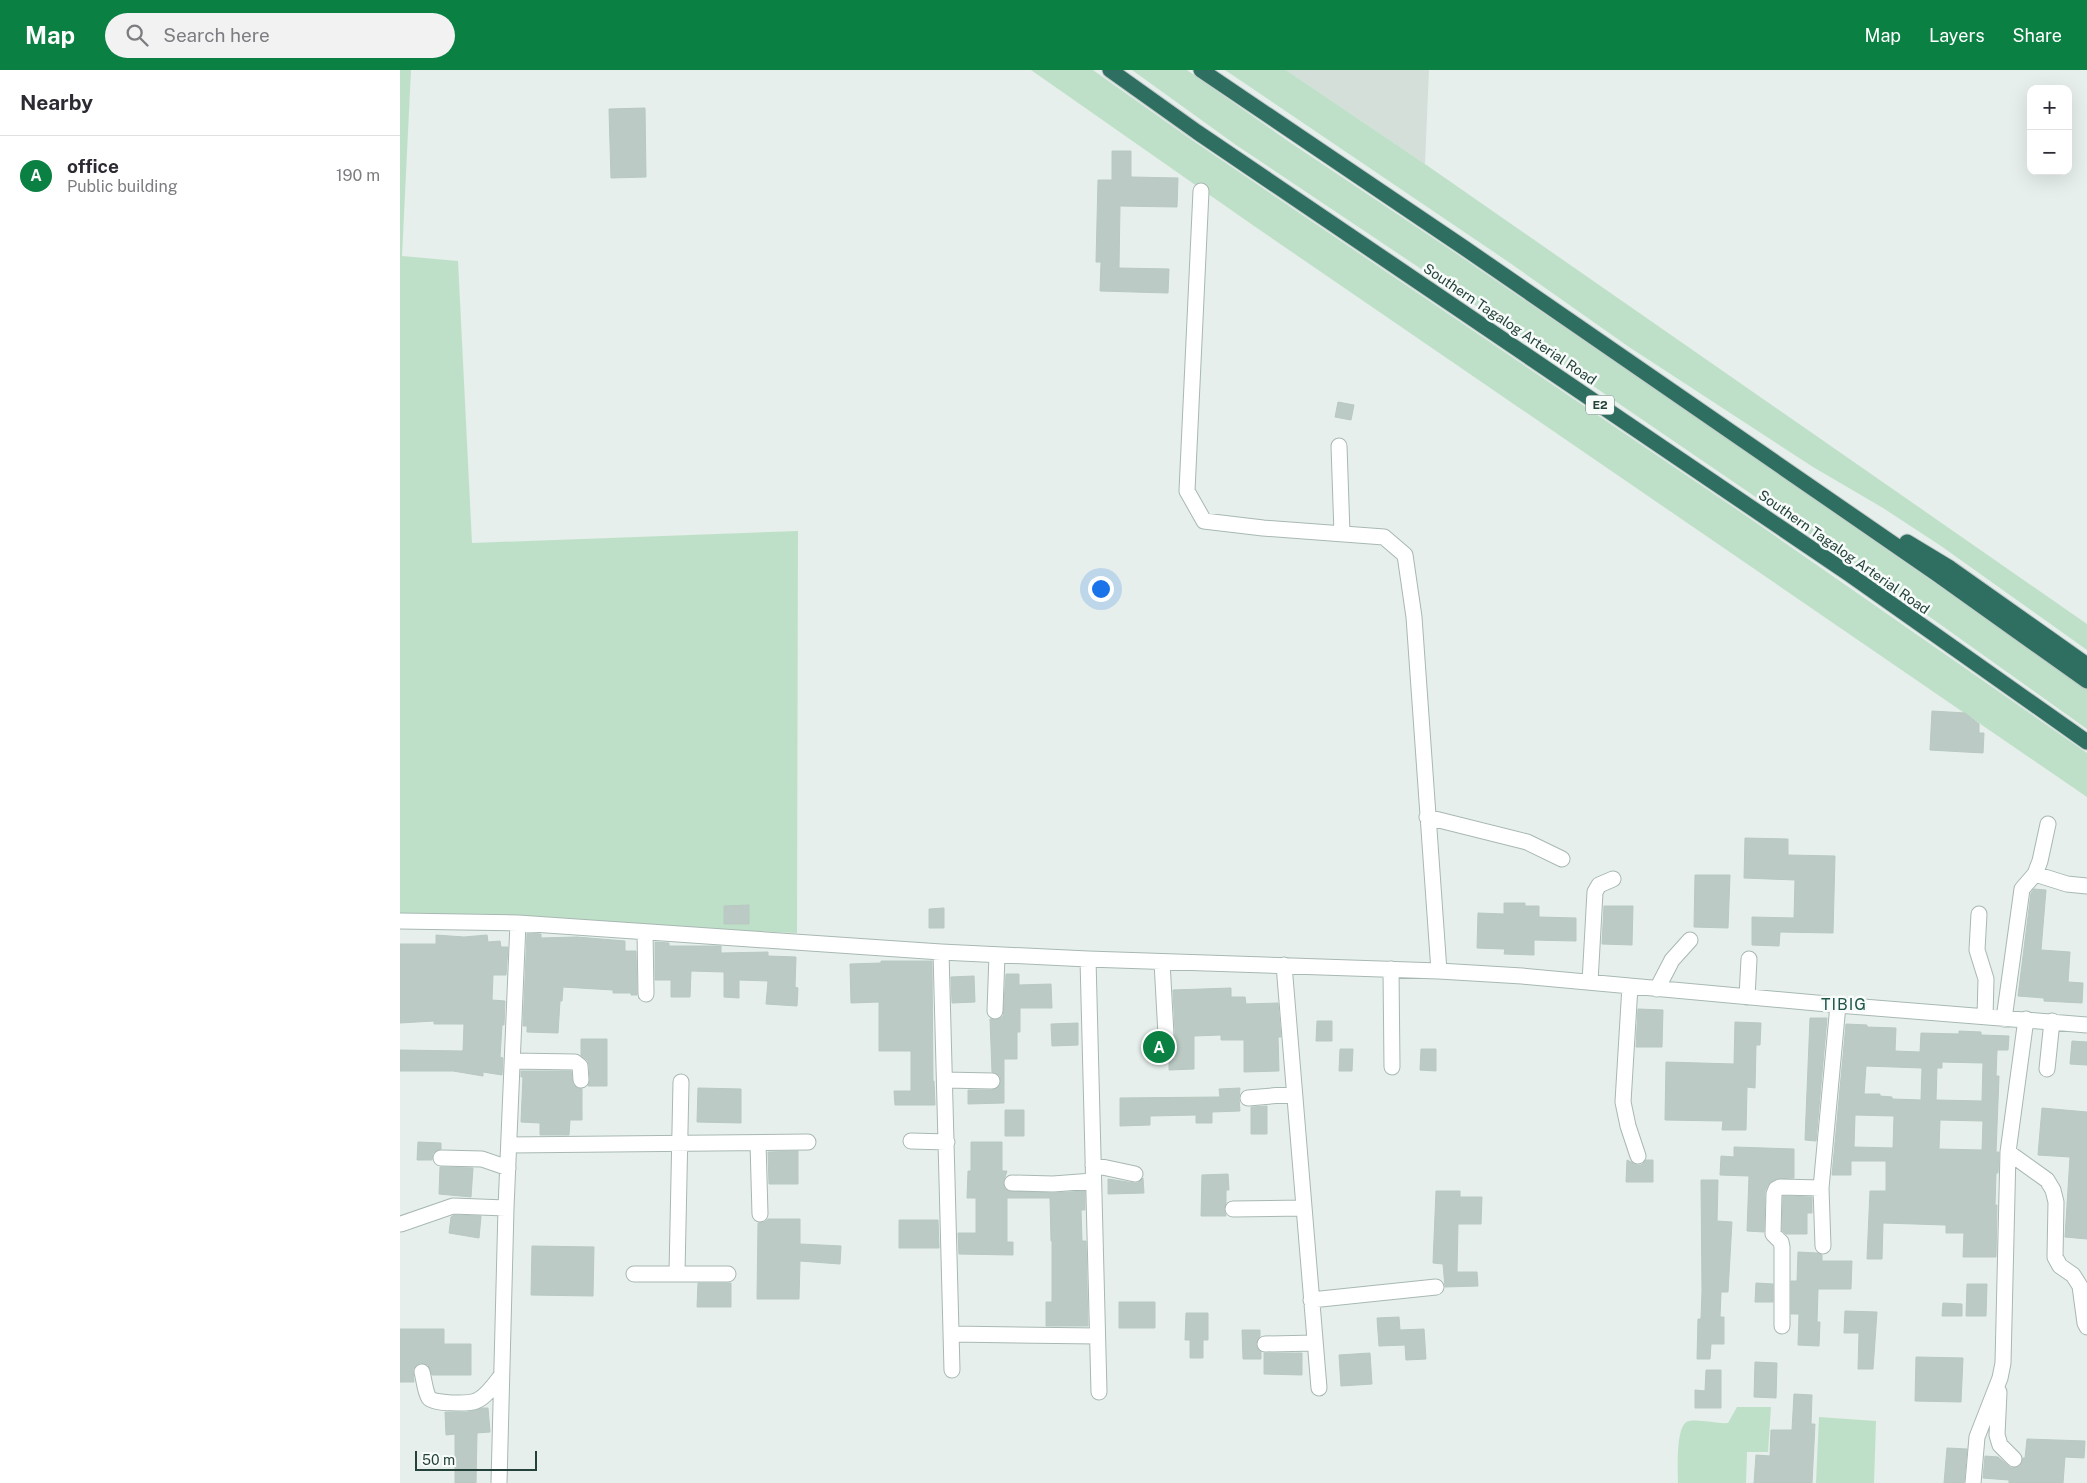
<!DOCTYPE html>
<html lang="en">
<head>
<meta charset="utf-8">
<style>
  body { margin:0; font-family:"Public Sans",sans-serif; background:#f2f2f3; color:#2b2b33 }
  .controls { position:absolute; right:15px; top:15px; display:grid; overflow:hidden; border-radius:10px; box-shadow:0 5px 20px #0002 }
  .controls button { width:45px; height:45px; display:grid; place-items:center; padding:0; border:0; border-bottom:1px solid #e1e1e2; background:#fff; color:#2b2b33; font:25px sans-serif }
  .scale { position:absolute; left:15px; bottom:12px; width:122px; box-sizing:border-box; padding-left:5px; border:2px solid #24423a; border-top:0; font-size:14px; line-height:18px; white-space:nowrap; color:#24423a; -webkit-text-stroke:4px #f7fbf9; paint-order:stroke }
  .you { position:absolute; left:700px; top:518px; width:18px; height:18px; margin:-12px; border:4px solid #fff; border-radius:50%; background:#1a73e8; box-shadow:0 0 0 8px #1a73e833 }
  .badge { display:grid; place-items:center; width:32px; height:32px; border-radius:50%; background:#0b8043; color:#fff; font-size:16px; font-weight:700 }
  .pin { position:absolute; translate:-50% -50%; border:2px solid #fff; box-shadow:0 1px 5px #0006 }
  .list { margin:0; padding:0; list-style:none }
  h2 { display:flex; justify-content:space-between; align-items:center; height:65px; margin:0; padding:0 20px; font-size:21px }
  h2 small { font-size:16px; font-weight:400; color:#7c7c81 }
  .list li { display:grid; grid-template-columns:32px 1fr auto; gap:15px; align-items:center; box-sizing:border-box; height:80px; padding:0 20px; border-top:1px solid #e1e1e2 }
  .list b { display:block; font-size:19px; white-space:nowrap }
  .list p { margin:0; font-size:16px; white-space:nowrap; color:#7c7c81 }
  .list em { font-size:16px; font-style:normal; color:#7c7c81 }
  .icon { flex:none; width:28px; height:28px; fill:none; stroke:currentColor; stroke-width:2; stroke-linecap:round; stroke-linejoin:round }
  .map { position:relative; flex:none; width:1687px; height:1413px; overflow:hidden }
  header { display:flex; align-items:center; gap:30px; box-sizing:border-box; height:70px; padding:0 25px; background:#0b8043; color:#fff }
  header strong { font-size:24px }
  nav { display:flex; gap:28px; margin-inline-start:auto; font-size:18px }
  .search { width:350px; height:45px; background:#f2f2f3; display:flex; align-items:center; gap:12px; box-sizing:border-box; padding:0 18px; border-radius:28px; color:#7c7c81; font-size:19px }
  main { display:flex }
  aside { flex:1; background:#fff }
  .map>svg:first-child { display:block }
</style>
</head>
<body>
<header>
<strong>Map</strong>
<div class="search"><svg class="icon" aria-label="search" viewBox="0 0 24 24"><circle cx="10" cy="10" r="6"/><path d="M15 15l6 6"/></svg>Search here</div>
<nav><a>Map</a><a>Layers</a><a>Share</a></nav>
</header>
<main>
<aside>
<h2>Nearby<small></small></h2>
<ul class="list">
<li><span class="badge">A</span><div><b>office</b><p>Public building</p></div><em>190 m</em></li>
</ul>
</aside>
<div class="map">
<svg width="1687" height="1413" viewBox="0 0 1687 1413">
  <rect width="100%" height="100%" fill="#e6efeb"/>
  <path fill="#d4dfda" d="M886,0H1029L1025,94Z"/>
  <path fill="#bfe0c8" d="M0,0H11L2,186L58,191L72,473L398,461L397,863L0,847Z
    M631,0H693L792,70L1345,445L1687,683V727L854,156Z
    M732,0H787L888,71L1054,182L1341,378L1687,619V659L1499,525L1063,227L836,75Z
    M825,0H886L1025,94L1687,554V580L1541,476L1483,438L1413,397L1229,277L1110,193Z
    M1337,1337H1371L1368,1382H1347L1346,1413H1278C1278,1401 1275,1353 1289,1351C1302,1349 1316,1354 1328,1353Z
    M1419,1347L1476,1351L1474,1413H1416Z"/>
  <path fill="#bbcac4" stroke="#b8c9c2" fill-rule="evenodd" d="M245,38L246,107L211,108L209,39Z
    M712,81H731V107L778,108L777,137L720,136L719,198L769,199L768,223L700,221L701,192H696L698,110H712Z
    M938,332L954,335L951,350L935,347Z
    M1532,641L1565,643L1579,654V663H1584L1583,683L1530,680Z
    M1345,768L1388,769V785L1435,786L1433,863L1380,862L1379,876L1352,875V847L1394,848L1395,810L1344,808Z
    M1295,805H1330L1328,858L1294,857Z
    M1634,819L1646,820L1641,880L1670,882L1668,912L1683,913L1682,933L1644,931V928L1618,926L1631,823Z
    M1104,833H1125V836H1139V847L1176,848V871L1134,870V885L1104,884L1105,879L1077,878L1078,843L1104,844Z
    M349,835V854H324V836Z
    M1204,836H1233L1232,875L1202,874Z
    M544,838V858H529V839Z
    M127,863L141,864V868L177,867L225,871V881H236L237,925H231V923H213V920L163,917L162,931H160L158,963L127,962V956H123Z
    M36,865L64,867L87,865L88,872L100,871L101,877H108L106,905H93L92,930L105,931L104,955H102L100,987L103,988L102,1005L83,1002V1006L53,1001H0V980L63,981L64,954H34V951L0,953V874H36Z
    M255,872L269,873V876H321V883L368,882V886L396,887L395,917L398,918L397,936L366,934L368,911L339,910V928L324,927V902L291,901L290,927H271V910H255Z
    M481,891H532L533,1011H534L535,1035H495L494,1021H511V981H479V932L451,933L450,894L481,893Z
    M606,904H619V915L651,914L652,938H620V962H617V989H604V1033L568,1034V1020H592L600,1015V1006L592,1002L590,949H599L603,946Z
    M574,906L575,932L552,933L551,907Z
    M831,918V927H845L846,934L878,933L881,967H878L879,1001L844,1002V970H821V965L794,966V999L769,1000V992L775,988L776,982L773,920Z
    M1238,939L1263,940L1262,977H1236Z
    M1410,948H1427L1416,1071L1405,1070Z
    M917,951H932V971H916Z
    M1335,952L1361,953L1360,975H1356L1355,1018L1347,1017L1346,1060H1322L1323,1051L1265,1050L1266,992L1334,994Z
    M678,953V975L652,976L651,954Z
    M1446,954L1467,955V957L1496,958L1495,981L1520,982L1521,963L1559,964V961L1581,962V965L1609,966L1608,980H1597L1596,1006H1599L1596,1082H1599L1598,1103H1596L1595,1135H1597L1596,1187H1563L1564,1163H1546V1155L1483,1153L1482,1189H1467L1470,1121H1486V1091H1451V1105H1432ZM1542,992L1583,993L1582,1031L1536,1030L1537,998H1542ZM1466,996L1522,998L1521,1030L1492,1029V1027L1480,1026V1024H1464ZM1455,1045L1494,1046L1493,1078L1454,1077ZM1540,1050L1583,1051L1582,1080L1539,1079Z
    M181,969H207V1016H188L190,1010L189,995L188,991L181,985Z
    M1672,971L1687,972V995L1670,994Z
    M940,979H953L952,1001H939Z
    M1021,979H1036V1001L1020,1000Z
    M121,1001H171L173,1015L182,1019V1050H170L169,1065H140V1053L121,1052L123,1007H121Z
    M298,1018L341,1019V1053L297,1052Z
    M840,1018L839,1028L840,1041L812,1042V1053H796V1045L750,1046V1055L720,1056V1028L820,1027L819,1019Z
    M867,1036V1064H851V1037Z
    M1642,1038L1687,1042V1169L1665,1167L1670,1087L1638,1085Z
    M605,1040H624V1066H605Z
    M18,1072L41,1073V1079L33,1083L32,1090H17Z
    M571,1072H602V1101H607L603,1113L608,1121L653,1123L685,1121V1140H681L682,1171H686L688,1256H646V1232H652V1171H651L650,1128H607V1172H613V1185L559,1184L558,1163H576V1128H567L568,1101H571Z
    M1334,1077L1394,1079V1108L1376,1109L1368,1115L1365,1121L1364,1162L1347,1161L1349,1106L1320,1105L1321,1086L1334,1087Z
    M398,1081V1114H369L368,1082Z
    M1227,1090L1237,1095H1241L1246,1090H1253V1112H1226Z
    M40,1097L73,1098L71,1127L39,1124Z
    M828,1104L829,1120H826V1133L824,1139L826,1146H801L802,1105Z
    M743,1108L744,1123L708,1124V1109L734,1113H738Z
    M1301,1110H1318L1317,1151L1332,1152L1328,1222H1321L1320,1247H1324V1274H1311L1310,1289H1297L1298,1249H1301L1302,1221Z
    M1036,1121H1060V1127H1082L1081,1154H1058L1057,1202H1077L1078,1216L1045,1217L1043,1194L1033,1193Z
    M1383,1126L1412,1127V1143H1407V1164H1386L1382,1160Z
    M54,1145L81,1146L79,1168L49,1163L51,1147Z
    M368,1149H400V1174L441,1176L440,1194L400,1191L399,1229H357L358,1153L364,1152Z
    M499,1150H538L539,1178H499Z
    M132,1176L194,1177L193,1226L131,1225Z
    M1398,1182L1417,1183L1422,1185V1191H1452L1451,1219H1418L1417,1252H1420L1419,1276L1398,1275L1399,1244H1391V1211H1397Z
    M298,1213H331V1237H297Z
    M1356,1213L1373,1214V1232H1355Z
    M1567,1214H1587L1586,1246H1566Z
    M719,1232H755V1258H719Z
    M1543,1233L1562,1234V1246H1542Z
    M1445,1241L1477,1242L1473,1299H1458L1459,1263H1444Z
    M786,1243H808V1270H803V1288H790V1270H785Z
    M999,1247L1000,1260L1024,1259L1026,1289L1006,1290L1005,1275L979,1276L977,1248Z
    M0,1259H44V1274H71V1305H32L28,1295L20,1293L13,1299L14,1312H0Z
    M842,1260H860V1266L856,1274L857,1278L861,1282V1289H843Z
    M864,1283H902V1305L864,1304Z
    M970,1283L972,1314L941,1316L939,1285Z
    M1516,1287L1563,1288L1561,1332L1515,1331Z
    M1355,1292L1377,1293L1376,1328L1354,1327Z
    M1306,1300H1321V1338H1295V1320L1305,1321Z
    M1394,1324L1412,1325L1411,1354H1415L1412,1413H1354L1356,1385L1370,1386L1371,1360H1392Z
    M83,1338H88L90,1362L77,1363L76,1413H55V1364L46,1365L45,1342H67Z
    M1627,1369L1685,1371L1684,1388L1665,1387L1663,1413H1609V1410L1583,1408L1585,1386L1598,1387L1611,1398L1620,1396L1623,1388H1625Z
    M1547,1378L1567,1379L1564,1413H1544Z"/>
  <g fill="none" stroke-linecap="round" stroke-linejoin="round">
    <defs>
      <path id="minor" d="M801,121L787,421L804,451L863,458L984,467L1005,485L1014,547L1039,901
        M939,376L942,463
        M1027,747L1127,772L1162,789
        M1635,804L1667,814L1687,816
        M1579,844L1577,880L1586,909L1585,947
        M0,851L118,853L541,882L688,889L1039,901L1122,906L1438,935L1687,955
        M245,862L246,924
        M541,882L552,1300
        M688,889L699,1322
        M762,892L767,983
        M884,895L919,1318
        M991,899L992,997
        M1190,912L1195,822L1199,815L1213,809
        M1230,916L1223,1032L1228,1056L1238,1086
        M1257,919L1272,890L1290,870
        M1347,927L1349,889
        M595,941L597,885
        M1604,949L1622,819L1635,804L1640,791L1648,754
        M113,991L175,992L180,996L181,1010
        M1647,999L1652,951
        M545,1010L592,1011
        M848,1028L894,1024
        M511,1071L547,1072
        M358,1073L360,1144
        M109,1075L408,1072
        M1608,1082L1647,1110L1653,1120L1656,1132L1655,1187L1660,1196L1673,1205L1680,1216L1685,1253L1687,1257
        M41,1088L82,1089L108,1098
        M693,1095L735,1104
        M612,1113L653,1114L693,1111
        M1421,1118L1423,1176
        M833,1139L903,1138
        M1,1154L53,1136L106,1138
        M277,1203L281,1012
        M234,1204H328
        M911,1230L1036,1217
        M1382,1256V1177L1381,1172L1373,1164L1374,1124L1376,1119L1380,1117L1421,1118L1438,935
        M552,1264L697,1266
        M865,1274L915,1273
        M22,1302C24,1309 25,1322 29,1328C33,1334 69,1334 76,1331C86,1327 94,1315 101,1306
        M1599,1322L1597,1365L1600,1375L1614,1389
        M99,1413L106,1138L118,853
        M1573,1413L1577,1367L1600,1308L1603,1293L1608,1082L1626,949"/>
      <path id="highway" d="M710,0L797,62L1449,504L1687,672
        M801,0L1063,177L1537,504L1687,611
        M1507,472L1550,498L1687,595"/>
    </defs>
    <use href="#minor" stroke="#a8b8b2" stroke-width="17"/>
    <use href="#highway" stroke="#c2cac8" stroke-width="17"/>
    <use href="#minor" stroke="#fff" stroke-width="15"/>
    <use href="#highway" stroke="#2f6f62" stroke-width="15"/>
  </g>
  <g text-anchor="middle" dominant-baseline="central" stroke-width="5" stroke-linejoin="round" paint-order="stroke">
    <rect fill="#f7fbf9" stroke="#637a73" stroke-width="1" x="1186" y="325.5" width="28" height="19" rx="4"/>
    <g font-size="12" font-weight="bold" fill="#24423a">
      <text x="1200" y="335">E2</text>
    </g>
    <g font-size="14" fill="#24423a" stroke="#f7fbf9">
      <text transform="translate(1110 254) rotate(34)">Southern Tagalog Arterial Road</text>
      <text transform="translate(1444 482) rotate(35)">Southern Tagalog Arterial Road</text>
    </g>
    <g font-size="16" letter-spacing="1" fill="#1f5548" stroke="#f7fbf9">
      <text x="1444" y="934">TIBIG</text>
    </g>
  </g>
</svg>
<div class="controls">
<button>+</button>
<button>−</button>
</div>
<div class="scale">50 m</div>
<div class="you"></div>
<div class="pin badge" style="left:759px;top:977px">A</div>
</div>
</main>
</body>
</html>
